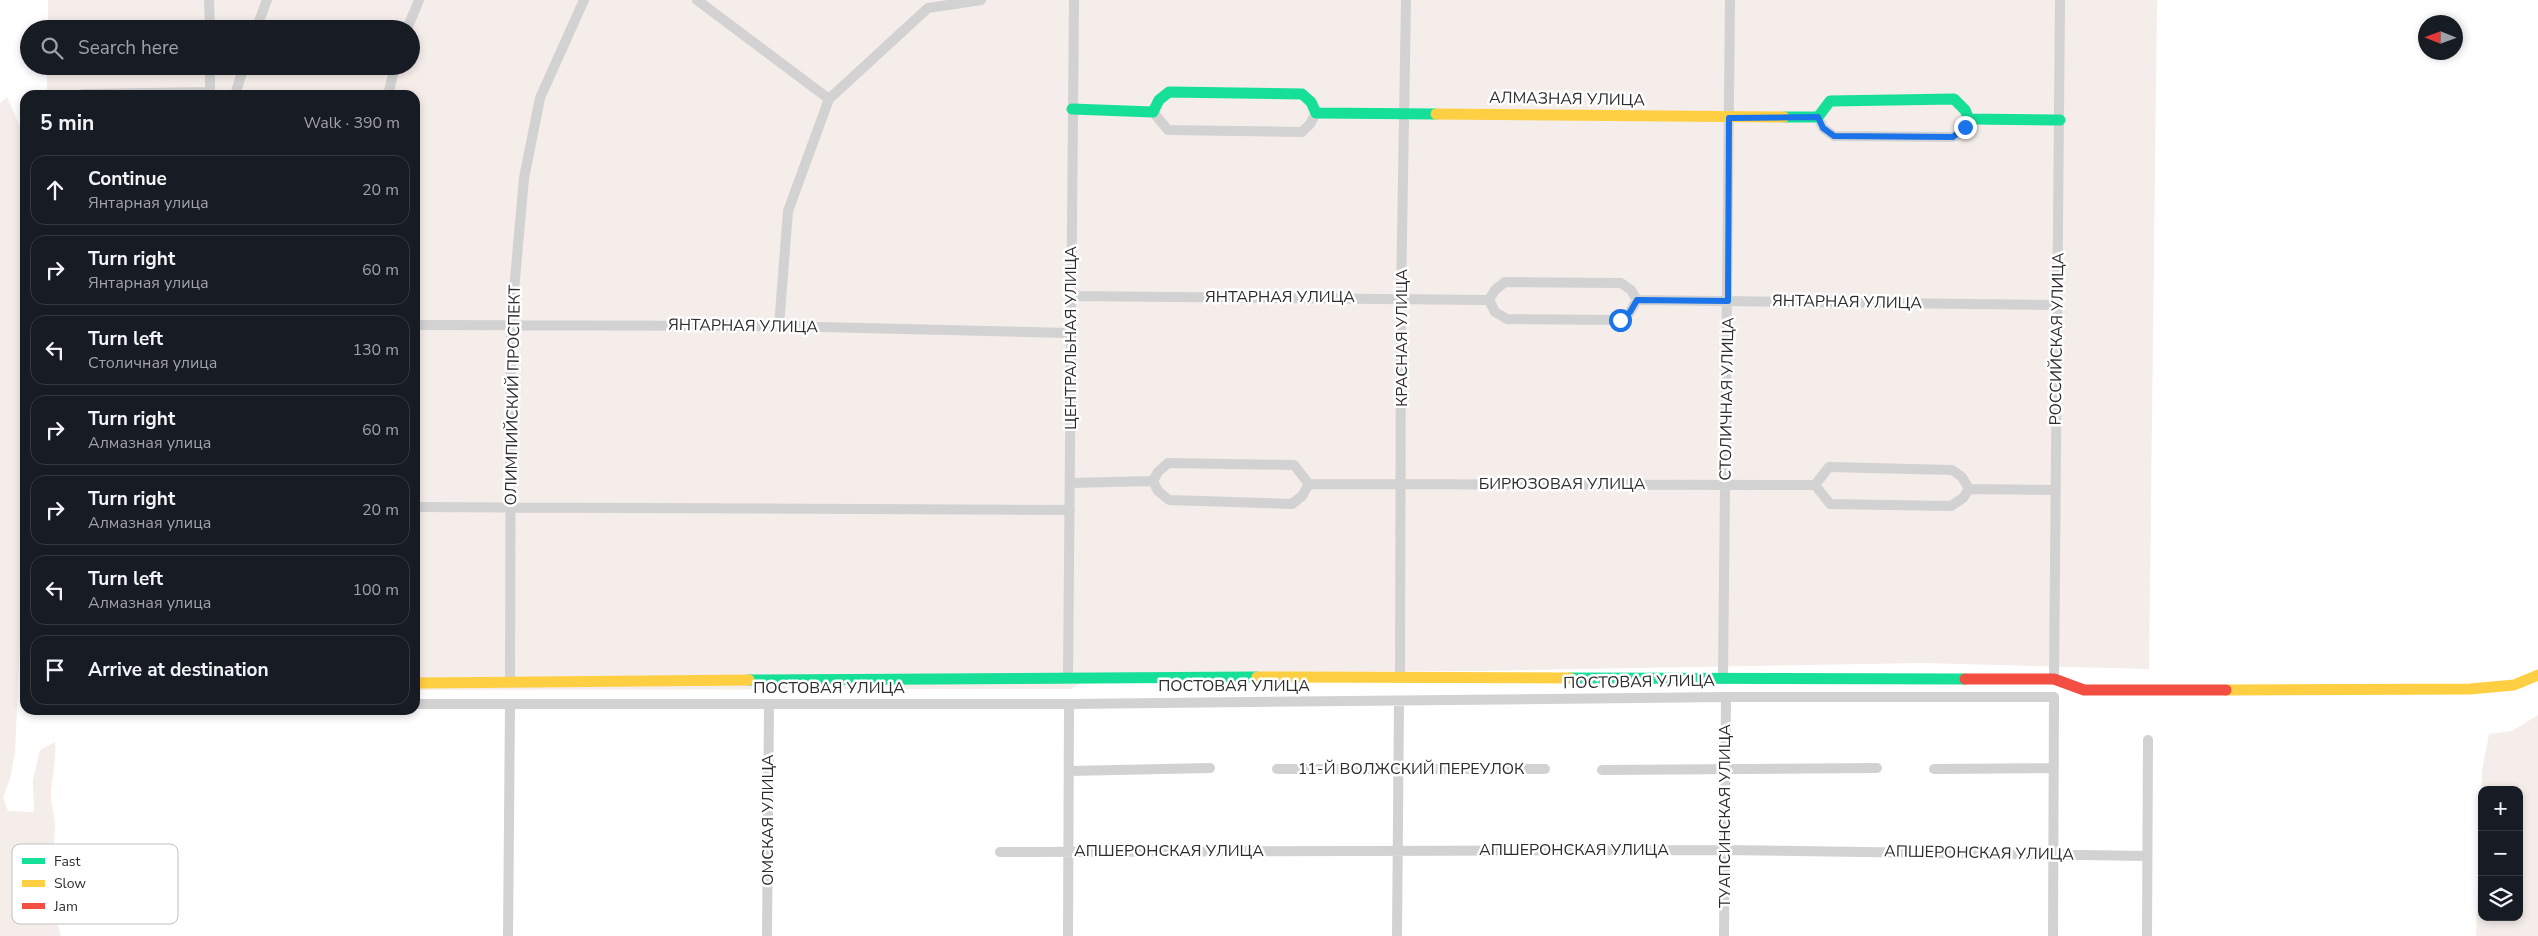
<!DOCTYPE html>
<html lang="en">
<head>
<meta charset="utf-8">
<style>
  body { margin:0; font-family:"Nunito Sans",sans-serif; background:#242831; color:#f1f3f6 }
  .controls { position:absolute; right:15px; bottom:15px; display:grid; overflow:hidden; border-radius:10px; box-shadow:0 2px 8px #0003 }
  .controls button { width:45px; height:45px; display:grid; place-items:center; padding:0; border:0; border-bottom:1px solid #363941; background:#171b24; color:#f1f3f6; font:25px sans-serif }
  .compass { position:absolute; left:2418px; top:15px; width:45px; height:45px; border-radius:50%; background:#171b24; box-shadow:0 2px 8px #0003; rotate:271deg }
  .stop { position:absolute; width:15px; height:15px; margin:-11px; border:4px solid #1a73e8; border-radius:50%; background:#fff }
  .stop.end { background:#1a73e8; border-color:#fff; box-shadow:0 1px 5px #0008 }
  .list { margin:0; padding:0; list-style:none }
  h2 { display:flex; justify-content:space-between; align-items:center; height:65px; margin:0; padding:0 20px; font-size:21px }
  h2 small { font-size:16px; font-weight:400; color:#9ea1a6 }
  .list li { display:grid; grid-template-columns:32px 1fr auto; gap:15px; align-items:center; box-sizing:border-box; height:70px; margin:0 10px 10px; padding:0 10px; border:1px solid #363941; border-radius:15px }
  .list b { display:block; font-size:19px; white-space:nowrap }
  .list p { margin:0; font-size:16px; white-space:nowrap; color:#9ea1a6 }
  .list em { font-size:16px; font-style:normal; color:#9ea1a6 }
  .icon { flex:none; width:28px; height:28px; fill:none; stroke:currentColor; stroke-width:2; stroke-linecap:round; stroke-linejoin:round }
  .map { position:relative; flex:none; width:2538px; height:936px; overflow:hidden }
  .search { position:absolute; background:#171b24; box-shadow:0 2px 8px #0003; left:20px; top:20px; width:400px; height:55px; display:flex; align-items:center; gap:12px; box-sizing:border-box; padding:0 18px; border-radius:28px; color:#9ea1a6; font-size:19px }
  .panel { position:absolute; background:#171b24; box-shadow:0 2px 8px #0003; left:20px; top:90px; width:400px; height:625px; border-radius:15px }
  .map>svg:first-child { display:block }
</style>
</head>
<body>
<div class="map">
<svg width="2538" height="936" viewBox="0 0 2538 936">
  <rect width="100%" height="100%" fill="#fff"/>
  <path fill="#f5edea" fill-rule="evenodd" d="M48,0H2157L2149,669L1922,663L1473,671L1098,674L1070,689L415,690V95H47V66H411V29H48Z
    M7,97L23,133L25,524L15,753L10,779L3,797L8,811L34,812L33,780L40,750L55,742C56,759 53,774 51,791C50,803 55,814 55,826C53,864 48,899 61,936H0V103Z
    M2538,715V936H2476L2482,770L2489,734L2512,731ZM2482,790H2519V917H2482Z"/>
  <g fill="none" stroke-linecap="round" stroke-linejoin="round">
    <path stroke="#d2d2d2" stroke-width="10" d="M209,0L210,29
      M697,0L829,99
      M256,29L267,0
      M407,29L419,0
      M210,66V95
      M82,94L210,92
      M235,95L244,66
      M388,95L395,66
      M1153,112L1168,130L1302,132L1310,124L1316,113
      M1818,117L1823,128L1834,136L1953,137L1960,134L1969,119
      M1072,296L1489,300L1495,312L1507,319L1620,320L1630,312L1637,300L2057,305
      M1489,300L1495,290L1505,282L1621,283L1631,290L1637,300
      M415,325L779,326L1071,333
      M779,326L788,211L829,99L928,8L981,0
      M1153,481L1158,472L1168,463L1294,465L1309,484
      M1070,483L1153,481L1158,491L1169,500L1292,504L1302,496L1309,484L1815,485L1829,467L1952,470L1962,477L1969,489L2055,490
      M1815,485L1830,504L1951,506L1963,498L1969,489
      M415,507L1070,510
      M1400,676L1401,298L1406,0
      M1068,677L1074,0
      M1723,678L1730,0
      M2054,679L2060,0
      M510,682L511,324L524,178L540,98L584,0
      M415,704H1069L1726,697H2054L2053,936
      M1277,769H1545
      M1934,769L2054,768
      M1602,770L1877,768
      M1069,771L1210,768
      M1000,852L1724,850L2147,856
      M508,936L510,704
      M767,936L769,705
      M1068,936L1069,704
      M1397,936L1399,701
      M1724,936L1726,697
      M2147,936L2148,740"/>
    <path stroke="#16e098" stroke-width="11" d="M1072,109L1153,112L1159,100L1169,92L1302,94L1311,102L1316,113L1436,114
      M1784,117H1818L1830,101L1954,99L1965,110L1969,119L2060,120
      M1570,678L1965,679
      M749,680L1257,677"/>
    <path stroke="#ffcf43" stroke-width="11" d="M1436,114L1784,117
      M1257,677L1570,678
      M415,683L749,680
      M2226,690L2470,689L2514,685L2538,675"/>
    <path stroke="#f24e42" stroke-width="11" d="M1965,679H2054L2084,690H2226"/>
  </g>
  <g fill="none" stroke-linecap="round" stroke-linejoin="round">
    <path stroke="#1a73e8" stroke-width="6" d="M1620,320L1630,312L1637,300L1728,301L1729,118L1818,117L1823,128L1834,136L1953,137L1965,127"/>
  </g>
  <g text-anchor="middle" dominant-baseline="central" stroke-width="5" stroke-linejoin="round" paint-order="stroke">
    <g font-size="16" fill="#2d2d2d" stroke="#fff">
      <text transform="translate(1567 99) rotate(1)">АЛМАЗНАЯ УЛИЦА</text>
      <text x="1280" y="297">ЯНТАРНАЯ УЛИЦА</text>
      <text transform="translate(1847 302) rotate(1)">ЯНТАРНАЯ УЛИЦА</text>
      <text transform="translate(743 326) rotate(1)">ЯНТАРНАЯ УЛИЦА</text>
      <text transform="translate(1071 338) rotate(-90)">ЦЕНТРАЛЬНАЯ УЛИЦА</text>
      <text transform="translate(1402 338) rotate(-90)">КРАСНАЯ УЛИЦА</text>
      <text transform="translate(2057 339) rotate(-89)">РОССИЙСКАЯ УЛИЦА</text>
      <text transform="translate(513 395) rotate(-89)">ОЛИМПИЙСКИЙ ПРОСПЕКТ</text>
      <text transform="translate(1727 399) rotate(-89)">СТОЛИЧНАЯ УЛИЦА</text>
      <text x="1562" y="484">БИРЮЗОВАЯ УЛИЦА</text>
      <text transform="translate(1639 682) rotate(-1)">ПОСТОВАЯ УЛИЦА</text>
      <text x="1234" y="686">ПОСТОВАЯ УЛИЦА</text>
      <text x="829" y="688">ПОСТОВАЯ УЛИЦА</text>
      <text x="1411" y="769">11-Й ВОЛЖСКИЙ ПЕРЕУЛОК</text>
      <text transform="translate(1725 816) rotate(-90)">ТУАПСИНСКАЯ УЛИЦА</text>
      <text transform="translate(768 820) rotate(-90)">ОМСКАЯ УЛИЦА</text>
      <text x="1574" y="850">АПШЕРОНСКАЯ УЛИЦА</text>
      <text x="1169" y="851">АПШЕРОНСКАЯ УЛИЦА</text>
      <text transform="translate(1979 853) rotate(1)">АПШЕРОНСКАЯ УЛИЦА</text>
    </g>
  </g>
  <rect x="12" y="844" width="166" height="80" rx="8" fill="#fff" stroke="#c0c0c0" stroke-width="1"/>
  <rect x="22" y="858" width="23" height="6" fill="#16e098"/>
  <rect x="22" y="880" width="23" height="7" fill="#ffcf43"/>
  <rect x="22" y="903" width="23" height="6" fill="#f24e42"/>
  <g font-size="14" fill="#2d2d2d">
    <text x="54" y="866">Fast</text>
    <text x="54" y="888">Slow</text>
    <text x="54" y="911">Jam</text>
  </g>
</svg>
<div class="controls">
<button>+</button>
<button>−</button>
<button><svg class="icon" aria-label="layers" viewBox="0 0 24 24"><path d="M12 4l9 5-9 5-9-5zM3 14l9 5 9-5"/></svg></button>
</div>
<svg class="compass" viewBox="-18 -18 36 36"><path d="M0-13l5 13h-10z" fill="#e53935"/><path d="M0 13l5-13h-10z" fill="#9ea1a6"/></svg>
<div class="stop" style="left:1620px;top:320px"></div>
<div class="stop end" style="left:1965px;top:127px"></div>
<div class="search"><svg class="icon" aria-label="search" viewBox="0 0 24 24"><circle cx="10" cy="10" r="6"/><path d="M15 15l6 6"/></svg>Search here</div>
<section class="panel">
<h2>5 min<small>Walk · 390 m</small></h2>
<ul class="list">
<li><svg class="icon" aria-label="ahead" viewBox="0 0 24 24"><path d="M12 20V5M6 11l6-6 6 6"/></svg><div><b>Continue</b><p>Янтарная улица</p></div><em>20 m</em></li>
<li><svg class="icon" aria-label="right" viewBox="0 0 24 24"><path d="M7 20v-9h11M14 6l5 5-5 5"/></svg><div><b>Turn right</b><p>Янтарная улица</p></div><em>60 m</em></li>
<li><svg class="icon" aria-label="left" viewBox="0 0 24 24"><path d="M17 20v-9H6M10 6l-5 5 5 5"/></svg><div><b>Turn left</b><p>Столичная улица</p></div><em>130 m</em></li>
<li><svg class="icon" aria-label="right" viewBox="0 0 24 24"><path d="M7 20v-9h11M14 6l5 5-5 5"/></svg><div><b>Turn right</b><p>Алмазная улица</p></div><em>60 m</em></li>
<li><svg class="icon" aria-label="right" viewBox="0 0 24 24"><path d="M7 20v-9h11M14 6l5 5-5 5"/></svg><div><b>Turn right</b><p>Алмазная улица</p></div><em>20 m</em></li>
<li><svg class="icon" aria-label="left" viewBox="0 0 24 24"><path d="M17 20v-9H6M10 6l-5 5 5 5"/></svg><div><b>Turn left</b><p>Алмазная улица</p></div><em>100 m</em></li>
<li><svg class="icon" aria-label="arrive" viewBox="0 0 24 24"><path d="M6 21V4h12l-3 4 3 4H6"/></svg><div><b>Arrive at destination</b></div></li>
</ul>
</section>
</div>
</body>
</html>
